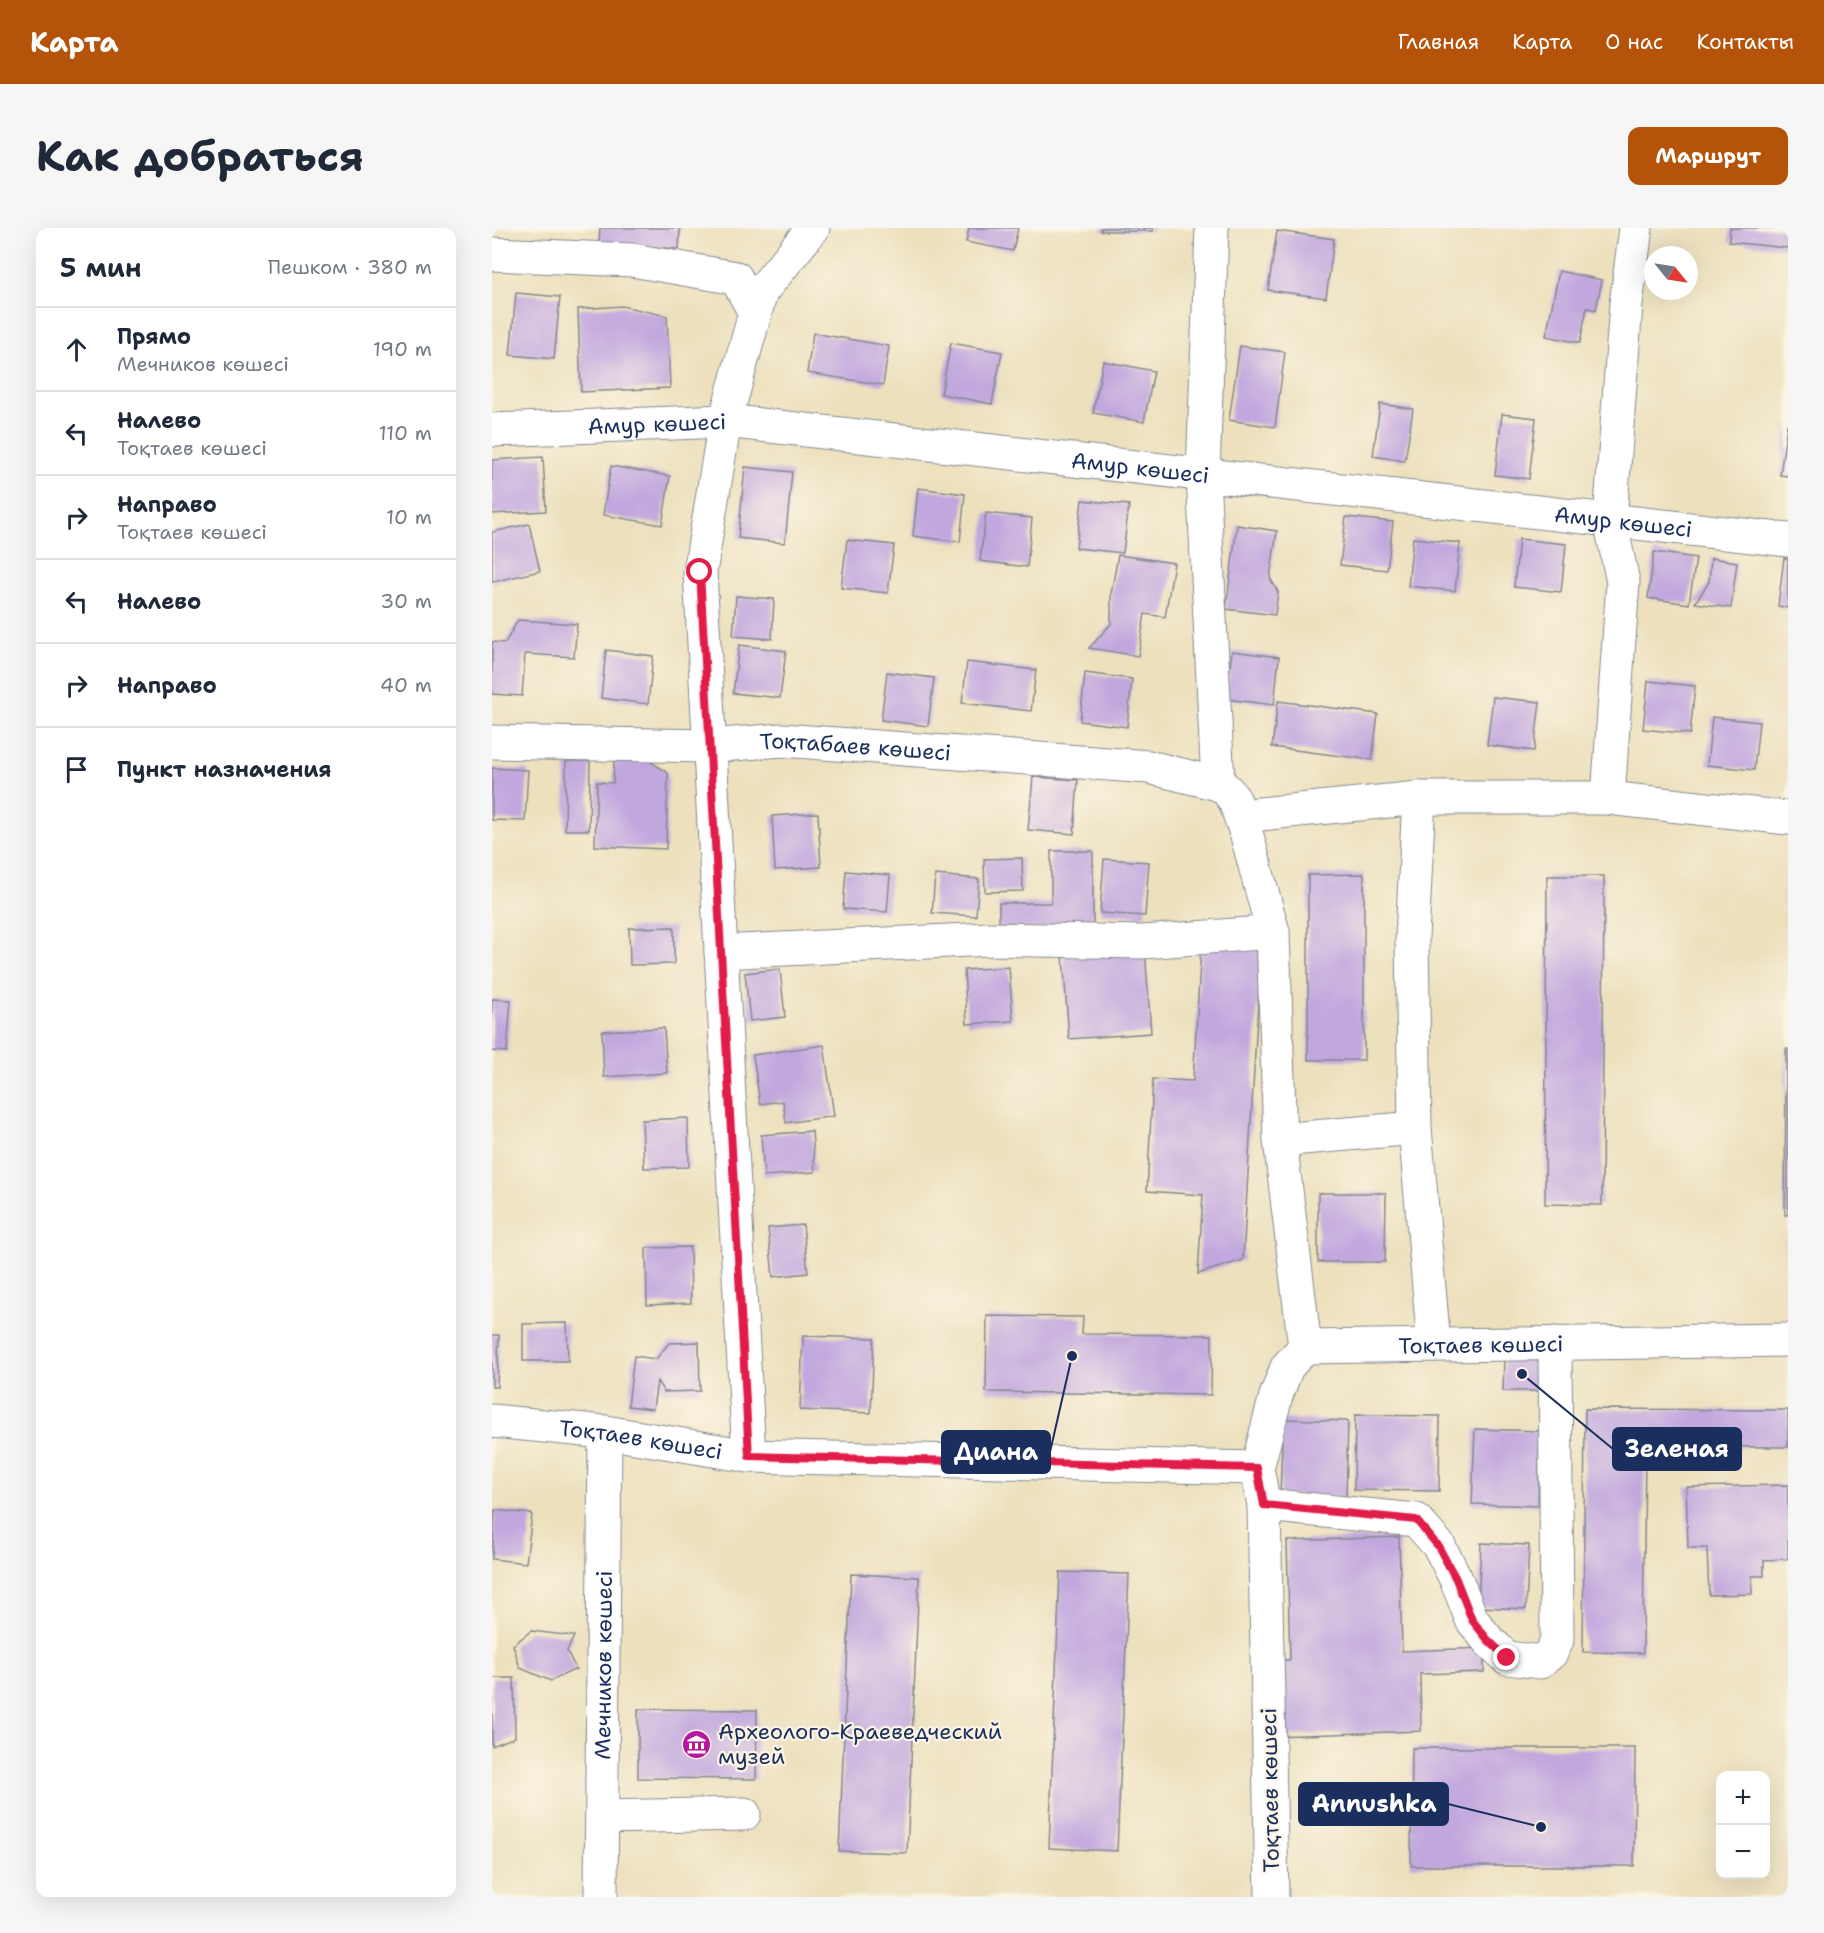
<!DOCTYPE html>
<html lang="ru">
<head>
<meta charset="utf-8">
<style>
  body { margin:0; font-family:"Shantell Sans",sans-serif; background:#f6f6f7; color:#1f2937 }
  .controls { position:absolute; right:18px; bottom:18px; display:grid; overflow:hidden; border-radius:12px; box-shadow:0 6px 24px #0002 }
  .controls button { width:54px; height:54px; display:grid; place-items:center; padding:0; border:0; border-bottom:2px solid #e0e1e3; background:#fff; color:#1f2937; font:30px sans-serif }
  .compass { position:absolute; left:1152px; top:18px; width:54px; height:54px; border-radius:50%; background:#fff; box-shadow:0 6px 24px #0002; rotate:120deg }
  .stop { position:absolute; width:18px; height:18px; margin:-14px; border:4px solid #e11d48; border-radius:50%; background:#fff }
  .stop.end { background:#e11d48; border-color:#fff; box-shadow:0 2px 6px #0008 }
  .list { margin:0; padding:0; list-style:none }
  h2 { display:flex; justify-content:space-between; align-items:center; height:78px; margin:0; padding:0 24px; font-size:26px }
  h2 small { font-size:20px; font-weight:400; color:#747a83 }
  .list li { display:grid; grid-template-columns:39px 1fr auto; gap:18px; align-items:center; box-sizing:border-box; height:84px; padding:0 24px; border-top:2px solid #e0e1e3 }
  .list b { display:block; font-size:22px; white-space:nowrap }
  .list p { margin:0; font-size:20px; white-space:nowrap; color:#747a83 }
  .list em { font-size:20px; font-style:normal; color:#747a83 }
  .icon { flex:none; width:33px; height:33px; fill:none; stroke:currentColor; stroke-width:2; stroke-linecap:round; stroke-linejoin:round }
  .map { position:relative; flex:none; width:1296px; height:1669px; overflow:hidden; border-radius:12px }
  header { display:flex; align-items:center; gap:36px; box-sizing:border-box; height:84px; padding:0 30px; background:#b45309; color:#fff }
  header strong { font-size:28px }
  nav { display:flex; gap:33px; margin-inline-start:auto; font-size:21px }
  .intro { display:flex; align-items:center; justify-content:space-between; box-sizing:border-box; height:144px; padding:0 36px }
  h1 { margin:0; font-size:42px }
  .button { padding:15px 27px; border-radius:12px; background:#b45309; color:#fff; font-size:21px; font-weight:700 }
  main { display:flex; gap:36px; padding:0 36px }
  aside { flex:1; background:#fff; border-radius:12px; box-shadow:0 6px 24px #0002 }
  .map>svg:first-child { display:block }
</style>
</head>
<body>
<header>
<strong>Карта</strong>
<nav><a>Главная</a><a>Карта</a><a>О нас</a><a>Контакты</a></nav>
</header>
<div class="intro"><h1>Как добраться</h1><a class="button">Маршрут</a></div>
<main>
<aside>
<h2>5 мин<small>Пешком · 380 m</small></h2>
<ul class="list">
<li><svg class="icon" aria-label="ahead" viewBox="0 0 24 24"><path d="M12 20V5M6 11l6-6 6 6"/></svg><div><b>Прямо</b><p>Мечников көшесі</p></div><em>190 m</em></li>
<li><svg class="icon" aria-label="left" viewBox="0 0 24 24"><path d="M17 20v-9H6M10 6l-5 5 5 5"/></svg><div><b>Налево</b><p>Тоқтаев көшесі</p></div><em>110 m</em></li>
<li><svg class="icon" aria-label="right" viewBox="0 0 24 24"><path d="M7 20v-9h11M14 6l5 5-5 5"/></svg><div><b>Направо</b><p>Тоқтаев көшесі</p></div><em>10 m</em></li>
<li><svg class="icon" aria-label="left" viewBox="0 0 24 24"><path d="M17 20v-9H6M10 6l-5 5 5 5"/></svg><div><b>Налево</b></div><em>30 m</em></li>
<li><svg class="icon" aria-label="right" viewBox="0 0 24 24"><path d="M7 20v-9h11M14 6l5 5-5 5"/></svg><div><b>Направо</b></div><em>40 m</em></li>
<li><svg class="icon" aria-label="arrive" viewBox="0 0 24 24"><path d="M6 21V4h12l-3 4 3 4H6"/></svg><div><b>Пункт назначения</b></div></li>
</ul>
</aside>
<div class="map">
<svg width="1296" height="1669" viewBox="0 0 1296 1669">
  <rect width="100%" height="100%" fill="#fcf5e5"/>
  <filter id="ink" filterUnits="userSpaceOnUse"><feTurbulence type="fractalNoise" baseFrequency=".0167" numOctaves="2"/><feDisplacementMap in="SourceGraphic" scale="12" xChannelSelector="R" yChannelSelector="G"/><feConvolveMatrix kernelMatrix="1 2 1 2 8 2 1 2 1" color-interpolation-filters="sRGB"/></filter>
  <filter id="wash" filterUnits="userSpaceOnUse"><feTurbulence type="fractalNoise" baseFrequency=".008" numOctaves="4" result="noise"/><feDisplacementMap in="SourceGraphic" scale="24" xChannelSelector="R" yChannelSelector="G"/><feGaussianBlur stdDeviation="1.35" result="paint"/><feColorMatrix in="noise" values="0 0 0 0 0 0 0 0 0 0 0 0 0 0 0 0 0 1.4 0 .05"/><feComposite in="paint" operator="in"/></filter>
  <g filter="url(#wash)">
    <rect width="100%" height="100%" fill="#ece0bd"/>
    <g id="blocks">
      <path fill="#c1a7de" d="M108,0H188L187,21L107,15Z
        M477,0H526L521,23L474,14Z
        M609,0H661V3H609Z
        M1238,0H1296V20L1237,14Z
        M785,3L842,11L834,70L776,62Z
        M1067,43L1110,52L1104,82L1095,80L1088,115L1054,108Z
        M24,65L68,69L62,131L18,127Z
        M130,78L175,88L178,160L89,164L86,81Z
        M321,105L397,118L391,157L315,145Z
        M459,115L510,124L500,176L449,166Z
        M748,118L793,124L783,199L737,192Z
        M611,133L662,143L652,194L601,185Z
        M888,176L921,181L913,233L881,228Z
        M1010,186L1044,190L1037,251L1003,247Z
        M1295,197H1296V248L1288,247Z
        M51,229L54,283L0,286V232Z
        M119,238L178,248L170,297L111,287Z
        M253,239L300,244L293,315L246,310Z
        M426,260L473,266L468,314L421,308Z
        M590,272L637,277L631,325L584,320Z
        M494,285L540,290L535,339L488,333Z
        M854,289L901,294L895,342L848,337Z
        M37,296L48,343L0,354V304Z
        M745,297L785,303L778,350L786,364L783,387L734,381Z
        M921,310L968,315L963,363L916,358Z
        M1027,311L1074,316L1069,364L1022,359Z
        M355,312L402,317L396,365L349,360Z
        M1162,324L1204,330L1197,376L1156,370Z
        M626,327L682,335L673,389L653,386L646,428L597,420L619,396V366Z
        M1219,330L1245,334L1239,380L1203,375L1217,354Z
        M1292,330L1296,331V380L1286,378Z
        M244,368L282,371L280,411L241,408Z
        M26,392L85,396L82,429L33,426L30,468L0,466V414L13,415Z
        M247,417L294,423L288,470L241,465Z
        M114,422L161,428L156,476L109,470Z
        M740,423L787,429L782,477L734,471Z
        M475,434L544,442L539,483L470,475Z
        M395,444L442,450L436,498L389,492Z
        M593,445L640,451L635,499L588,493Z
        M1156,453L1203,458L1198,506L1151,501Z
        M1001,469L1048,474L1042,523L995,517Z
        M786,473L886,486L880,532L780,519Z
        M1220,489L1267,494L1262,542L1215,537Z
        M122,529L153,530L176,545L174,621L103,618L105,554L121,555Z
        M74,533H98L97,602H73Z
        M0,540L36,542L33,593L0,592Z
        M541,549L586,552L582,606L536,602Z
        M326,585L329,639L283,642L280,588Z
        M559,623H601V701H507V675H559Z
        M530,630L531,663L493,664L492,631Z
        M612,631L657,634L653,688L608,685Z
        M354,643L398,647L395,684L351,681Z
        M872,646V832H816V647Z
        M443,647L487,651L484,688L440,685Z
        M1055,648H1112L1110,977L1053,976Z
        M182,699V736L138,737L137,700Z
        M709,718L769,721L751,1032L706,1046L711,967L655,963L661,851L701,853Z
        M653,721L659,805L577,811L571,728Z
        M517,739L521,793L475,796L472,742Z
        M288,741L293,789L258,793L253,745Z
        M0,771L19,772L15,824L0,823Z
        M172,800L175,845L112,849L110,803Z
        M332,817L342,888L294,895L291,873L268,876L261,827Z
        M1294,821H1296V987H1293Z
        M196,890L197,939L152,940L150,892Z
        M320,903L323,944L272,948L269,907Z
        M826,965H894L893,1034H826Z
        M311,997L316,1045L281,1049L276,1000Z
        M198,1019L199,1075L155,1077L154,1020Z
        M495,1088L591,1089L590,1106L720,1107L719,1167L494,1164Z
        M75,1095L76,1133H31V1096Z
        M0,1107H7L5,1159H0Z
        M311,1108L382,1110L379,1185L308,1182Z
        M207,1114L208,1163L172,1164L165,1153L161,1181L136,1178L142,1128L164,1131L177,1115Z
        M1012,1129L1049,1130V1163H1011Z
        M1093,1181L1296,1182V1219L1153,1218L1151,1425L1091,1424Z
        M863,1187L948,1188L947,1263L862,1262Z
        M791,1191L856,1193L854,1269L788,1267Z
        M983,1201L1048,1203L1046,1278L980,1276Z
        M1296,1257V1331L1272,1332V1348H1260V1366L1217,1367L1215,1320H1196L1194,1259Z
        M3,1282L40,1286L34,1335L0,1331Z
        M907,1309L910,1423L992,1420V1444L928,1446L929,1503L781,1508L779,1432H798L795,1313Z
        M989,1315L1037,1317L1034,1381L986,1379Z
        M568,1344L637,1346L625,1623L557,1620Z
        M359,1346L427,1349L415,1625L347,1623Z
        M39,1403L82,1408L75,1423L84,1441L59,1453L28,1440L21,1417Z
        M0,1450H22L23,1509L0,1518Z
        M146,1481L265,1482L264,1551L146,1550Z
        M920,1520H1143L1142,1638H919Z"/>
    </g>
  </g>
  <g filter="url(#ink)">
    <use href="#blocks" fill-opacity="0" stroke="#84888e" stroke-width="1.5"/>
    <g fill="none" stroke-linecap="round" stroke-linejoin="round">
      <defs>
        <g id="minor">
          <path d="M720,0L711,246L726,556"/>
          <path d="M0,26L140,32L244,50L263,85"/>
          <path id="s1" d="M0,202L233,193L1296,312"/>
          <path id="s2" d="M0,514L218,518L290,512L657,539L726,556L735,562L743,573L755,608L781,704L788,912L813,1119"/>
          <path d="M1116,570L1131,354L1118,292L1134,76L1144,0"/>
          <path d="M748,588L927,570"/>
          <path d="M229,724L498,711L651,714L781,704"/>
          <path d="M923,900L942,1117"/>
          <path d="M788,912L923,900L920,710L927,570H1116L1296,590"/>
          <path id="s3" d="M0,1193L113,1204L257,1228L765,1240"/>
          <path d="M257,1228L208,344L233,193L269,64L321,0"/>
          <path d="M772,1277L924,1292L947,1318L964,1351L980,1392L996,1412L1015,1430L1048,1434L1059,1425L1065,1412L1063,1115"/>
          <path d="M110,1589L252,1586"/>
          <path id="s4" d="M109,1669L113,1204"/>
          <path id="s5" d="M780,1669L772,1277L765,1240L784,1168L795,1139L813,1119L1296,1112"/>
        </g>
      </defs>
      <use href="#minor" stroke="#84888e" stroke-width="35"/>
      <use href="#minor" stroke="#fff" stroke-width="33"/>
    </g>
  </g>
  <g fill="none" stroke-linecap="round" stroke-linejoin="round" filter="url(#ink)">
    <path stroke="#e11d48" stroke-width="8" d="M208,344L257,1228L765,1240L772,1277L924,1292L946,1318L964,1351L980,1392L996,1412L1015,1430"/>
  </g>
  <defs>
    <symbol id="museum-disc" viewBox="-11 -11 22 22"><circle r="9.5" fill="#b5179e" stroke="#fcf5e5"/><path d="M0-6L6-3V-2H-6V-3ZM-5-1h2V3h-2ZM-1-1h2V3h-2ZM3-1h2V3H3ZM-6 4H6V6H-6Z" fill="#fff"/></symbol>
  </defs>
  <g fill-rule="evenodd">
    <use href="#museum-disc" x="188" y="1500" width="33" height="33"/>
  </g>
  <g text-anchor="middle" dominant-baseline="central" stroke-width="4.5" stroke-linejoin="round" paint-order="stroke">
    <g font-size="22" fill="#1b2f5e" stroke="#fcf5e5">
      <text stroke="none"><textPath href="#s1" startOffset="165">Амур көшесі</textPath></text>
      <text stroke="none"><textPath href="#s1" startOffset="651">Амур көшесі</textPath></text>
      <text stroke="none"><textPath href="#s1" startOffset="1137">Амур көшесі</textPath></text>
      <text stroke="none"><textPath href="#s2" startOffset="364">Тоқтабаев көшесі</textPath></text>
      <text stroke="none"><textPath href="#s5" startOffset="738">Тоқтаев көшесі</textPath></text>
      <text stroke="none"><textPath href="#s3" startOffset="150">Тоқтаев көшесі</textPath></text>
      <text stroke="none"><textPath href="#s4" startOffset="232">Мечников көшесі</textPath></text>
      <text transform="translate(778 1562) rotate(-91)">Тоқтаев көшесі</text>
    </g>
    <g font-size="22" fill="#1b2f5e" stroke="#fcf5e5" text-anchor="start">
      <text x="226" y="1503">Археолого-Краеведческий<tspan x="226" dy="25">музей</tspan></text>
    </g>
  </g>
  <path fill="none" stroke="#1b2f5e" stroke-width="2" d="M1030 1146L1121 1221M580 1128L558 1224M1049 1599L956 1576"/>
  <g fill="#1b2f5e" stroke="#fcf5e5" stroke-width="2">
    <circle cx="1030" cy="1146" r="6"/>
    <circle cx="580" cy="1128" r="6"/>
    <circle cx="1049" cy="1599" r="6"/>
  </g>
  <g fill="#1b2f5e" stroke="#1b2f5e" stroke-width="2">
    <rect x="1121" y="1200" width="128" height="42" rx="6"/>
    <rect x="450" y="1203" width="108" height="42" rx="6"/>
    <rect x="807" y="1555" width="149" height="42" rx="6"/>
  </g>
  <g font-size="24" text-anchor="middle" font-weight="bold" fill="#fff">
    <text x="1185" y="1229">Зеленая</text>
    <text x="504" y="1232">Диана</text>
    <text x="882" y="1584">Annushka</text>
  </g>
</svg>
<div class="controls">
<button>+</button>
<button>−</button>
</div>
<svg class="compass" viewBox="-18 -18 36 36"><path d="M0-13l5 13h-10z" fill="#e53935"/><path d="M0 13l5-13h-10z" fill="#747a83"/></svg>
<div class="stop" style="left:208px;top:344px"></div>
<div class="stop end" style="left:1015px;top:1430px"></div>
</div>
</main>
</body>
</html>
